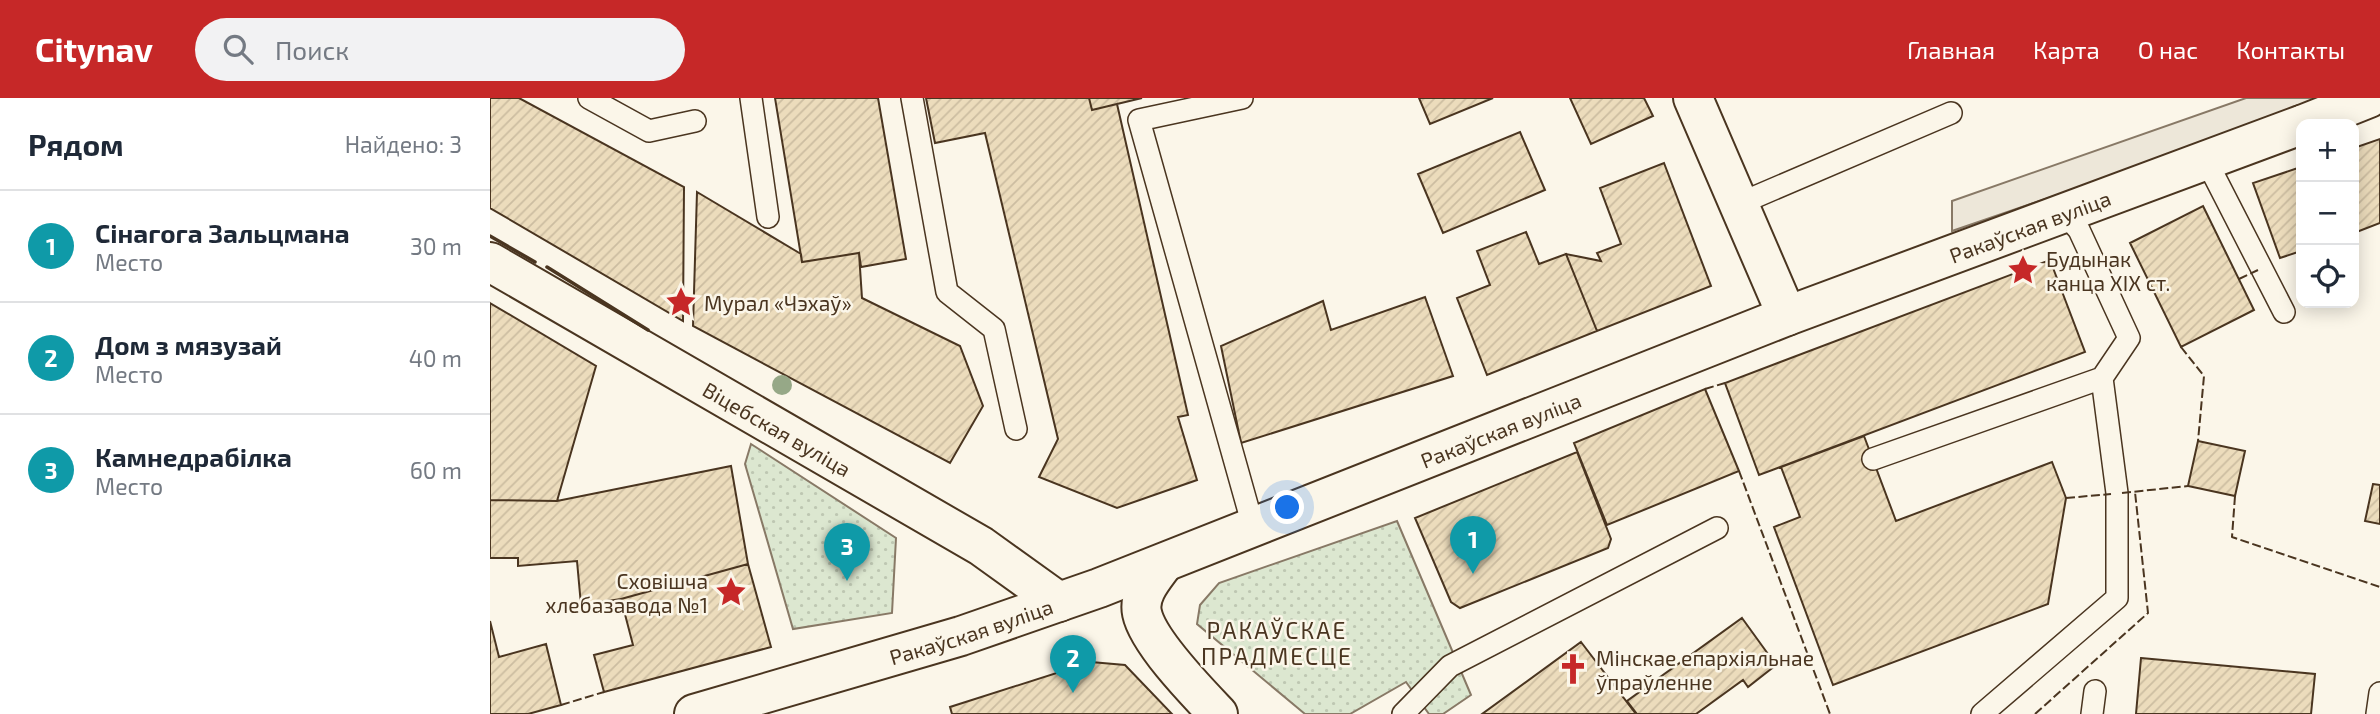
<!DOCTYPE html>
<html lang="ru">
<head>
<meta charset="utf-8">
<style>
  body { margin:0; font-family:"Exo 2",sans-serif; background:#f2f2f3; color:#1f2937 }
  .controls { position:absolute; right:21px; top:21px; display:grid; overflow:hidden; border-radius:14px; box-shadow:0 4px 18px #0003 }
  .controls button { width:63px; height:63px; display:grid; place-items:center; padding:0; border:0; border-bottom:2px solid #e0e1e3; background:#fff; color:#1f2937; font:35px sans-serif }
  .you { position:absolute; left:798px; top:410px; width:24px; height:24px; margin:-18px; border:5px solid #fff; border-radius:50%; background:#1a73e8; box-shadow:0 0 0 10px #1a73e833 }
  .badge { display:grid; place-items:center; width:46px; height:46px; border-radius:50%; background:#c62828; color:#fff; font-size:23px; font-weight:700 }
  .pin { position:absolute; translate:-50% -58px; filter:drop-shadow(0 2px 4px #0008) }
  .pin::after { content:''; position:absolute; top:37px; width:24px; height:21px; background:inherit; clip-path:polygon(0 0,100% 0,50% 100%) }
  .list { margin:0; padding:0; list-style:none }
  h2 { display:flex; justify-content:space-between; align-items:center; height:91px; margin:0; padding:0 28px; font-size:30px }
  h2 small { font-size:23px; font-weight:400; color:#747a83 }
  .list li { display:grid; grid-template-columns:46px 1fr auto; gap:21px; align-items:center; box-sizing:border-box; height:112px; padding:0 28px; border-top:2px solid #e0e1e3 }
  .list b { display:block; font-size:26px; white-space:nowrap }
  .list p { margin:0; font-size:23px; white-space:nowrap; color:#747a83 }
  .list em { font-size:23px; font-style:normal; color:#747a83 }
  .icon { flex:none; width:38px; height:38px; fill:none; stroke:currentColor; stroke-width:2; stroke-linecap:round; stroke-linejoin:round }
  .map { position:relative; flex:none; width:1890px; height:616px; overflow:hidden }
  header { display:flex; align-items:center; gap:42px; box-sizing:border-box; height:98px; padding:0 35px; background:#c62828; color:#fff }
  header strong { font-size:33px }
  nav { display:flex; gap:38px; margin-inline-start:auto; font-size:24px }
  .search { width:490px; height:63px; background:#f2f2f3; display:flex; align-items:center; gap:18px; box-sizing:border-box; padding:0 24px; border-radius:38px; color:#747a83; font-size:26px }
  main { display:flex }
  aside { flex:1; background:#fff }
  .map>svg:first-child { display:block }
</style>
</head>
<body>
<header>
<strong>Citynav</strong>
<div class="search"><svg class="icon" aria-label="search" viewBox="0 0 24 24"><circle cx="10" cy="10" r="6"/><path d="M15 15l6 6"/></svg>Поиск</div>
<nav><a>Главная</a><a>Карта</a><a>О нас</a><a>Контакты</a></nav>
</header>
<main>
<aside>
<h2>Рядом<small>Найдено: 3</small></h2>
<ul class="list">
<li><span class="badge" style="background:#0f9aa8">1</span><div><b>Сінагога Зальцмана</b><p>Место</p></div><em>30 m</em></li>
<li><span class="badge" style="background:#0f9aa8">2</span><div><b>Дом з мязузай</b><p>Место</p></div><em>40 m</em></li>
<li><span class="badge" style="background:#0f9aa8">3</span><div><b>Камнедрабілка</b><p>Место</p></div><em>60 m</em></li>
</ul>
</aside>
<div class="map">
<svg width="1890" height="616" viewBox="0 0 1890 616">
  <defs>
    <pattern id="grass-dots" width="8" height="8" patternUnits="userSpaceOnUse" patternTransform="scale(1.75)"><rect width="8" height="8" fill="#dce7d0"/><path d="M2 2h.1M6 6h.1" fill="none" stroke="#bec7b2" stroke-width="1.8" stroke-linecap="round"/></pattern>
    <pattern id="building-hatch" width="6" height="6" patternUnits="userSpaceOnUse" patternTransform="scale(1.75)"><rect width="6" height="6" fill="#ecdcbc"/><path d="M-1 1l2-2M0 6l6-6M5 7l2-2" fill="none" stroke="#ccbda1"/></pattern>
  </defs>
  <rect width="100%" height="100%" fill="#fbf6e9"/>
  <path fill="url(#grass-dots)" stroke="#887966" stroke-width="2" d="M261,346L406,440L402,515L303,531L255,366Z
    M907,423L981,597L953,616H939L916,584L860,616H815L707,526L710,507L729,485Z"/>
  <path fill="#ede7d9" stroke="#887966" stroke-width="2" d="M1756,0H1830V7L1462,133V103Z"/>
  <path fill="url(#building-hatch)" stroke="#4a3520" stroke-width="2" d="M0,0H29L194,89L193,223L0,110Z
    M285,0H388L416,161L371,169L369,155L312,164Z
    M436,0H599L602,12L627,6L698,317L688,319L707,382L627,410L549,379L568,341L495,35L445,45Z
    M599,0H652L602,12Z
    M929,0H1003L940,26Z
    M1080,0H1154L1163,18L1101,46Z
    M1030,34L1055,92L953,135L928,76Z
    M1890,41V125L1864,135V50Z
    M1174,65L1221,188L1107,233L1076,156L1111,163L1107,155L1131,146L1110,90Z
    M1811,69V153L1790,160L1763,85Z
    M207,94L311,156L312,164L369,155L372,200L470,248L493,308L460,365L203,228Z
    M1713,108L1764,212L1691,249L1640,145Z
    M1036,134L1049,166L1076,156L1107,233L997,277L967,200L1000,187L987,153Z
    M1560,162L1595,254L1269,377L1235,285Z
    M935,199L963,278L751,345L731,248L833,203L841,232Z
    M0,205L106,268L67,403L0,402Z
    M1215,291L1249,373L1117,427L1084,345Z
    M1374,338L1406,423L1562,364L1576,400L1558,506L1343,587L1284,429L1310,419L1291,369Z
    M1708,343L1755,353L1745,398L1698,388Z
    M1087,354L1121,441L1118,450L970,510L961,504L925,420Z
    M241,368L258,466L131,501L91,507L87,463L28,468V460H0V402L67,403Z
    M1883,386L1890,387V426L1875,423Z
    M258,466L281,549L114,594L104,557L143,547L131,501Z
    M1252,520L1286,567L1258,589L1253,582L1206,616H1147L1137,603Z
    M0,523L9,559L56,546L71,607L38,616H0Z
    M1091,544L1146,616H992Z
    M1651,560L1825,576L1821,616H1646Z
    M601,564L635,567L682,616H462L460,609Z"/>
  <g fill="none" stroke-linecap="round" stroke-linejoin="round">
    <defs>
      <path id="service" d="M99,0L159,33L205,23
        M261,0L278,119
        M422,0L457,194L504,231L526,331
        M752,0L649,22L763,428
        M1717,64L1794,214
        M1251,105L1461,15
        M1383,361L1612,280
        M913,616L960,568L1227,430
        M1492,616L1627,500V395L1612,280L1639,240L1589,132L1575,116
        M1602,616L1605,593
        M1887,616L1890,595"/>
      <g id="minor">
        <path d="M1203,0L1297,218"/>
        <path d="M1814,26L1879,0"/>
        <path id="s1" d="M0,164L491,448L569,504"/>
        <path d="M674,465C664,479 648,496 652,515C658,544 707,594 728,616"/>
        <path id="s2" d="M204,616L471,538L609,490L1297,218L1811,27"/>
      </g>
    </defs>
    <use href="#service" stroke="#4a3520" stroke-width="24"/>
    <use href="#minor" stroke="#4a3520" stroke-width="42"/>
    <use href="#service" stroke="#fbf6e9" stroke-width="21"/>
    <use href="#minor" stroke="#fbf6e9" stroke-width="38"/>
    <path stroke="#4a3520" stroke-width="2" stroke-dasharray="9 3.5" stroke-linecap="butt" d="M1749,181L1768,172
      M1691,249L1714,278L1708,343
      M1215,291L1235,285
      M1249,373L1340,616
      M1632,395L1698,388
      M1745,398L1742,439L1890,489
      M1576,400L1621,396
      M71,607L114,594
      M1545,616L1658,515L1645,394"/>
    <path stroke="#4a3520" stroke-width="3.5" d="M0,138L45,164
      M57,169L158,232"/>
  </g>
  <circle fill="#96a887" cx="292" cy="287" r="10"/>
  <defs>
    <symbol id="sight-bare" viewBox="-9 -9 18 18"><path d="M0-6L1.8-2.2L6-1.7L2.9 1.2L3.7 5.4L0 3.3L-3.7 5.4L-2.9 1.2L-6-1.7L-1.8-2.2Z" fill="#c62828" stroke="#fbf6e9" stroke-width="2.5" paint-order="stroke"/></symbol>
    <symbol id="church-bare" viewBox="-9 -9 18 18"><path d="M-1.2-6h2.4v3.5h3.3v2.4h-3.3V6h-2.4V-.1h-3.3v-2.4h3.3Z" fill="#c62828" stroke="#fbf6e9" stroke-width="2.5" paint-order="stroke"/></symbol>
  </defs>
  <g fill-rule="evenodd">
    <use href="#sight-bare" x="1511" y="150" width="44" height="44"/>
    <use href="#sight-bare" x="169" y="182" width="44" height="44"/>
    <use href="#sight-bare" x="219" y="472" width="44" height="44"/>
    <use href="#church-bare" x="1061" y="549" width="44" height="44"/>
  </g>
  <g text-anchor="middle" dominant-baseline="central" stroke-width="5" stroke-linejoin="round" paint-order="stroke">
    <g font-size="21" fill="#4a3520" stroke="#fbf6e9">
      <text stroke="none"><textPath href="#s2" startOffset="1423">Ракаўская вуліца</textPath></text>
      <text stroke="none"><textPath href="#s1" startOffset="332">Віцебская вуліца</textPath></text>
      <text stroke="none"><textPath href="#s2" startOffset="856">Ракаўская вуліца</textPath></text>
      <text stroke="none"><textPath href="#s2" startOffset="289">Ракаўская вуліца</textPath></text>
    </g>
    <g font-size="21" fill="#4a3520" stroke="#fbf6e9" text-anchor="start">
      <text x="1556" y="160">Будынак<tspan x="1556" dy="24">канца ХІХ ст.</tspan></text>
      <text x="214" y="204">Мурал «Чэхаў»</text>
      <text x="218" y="482" text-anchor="end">Сховішча<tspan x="218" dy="24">хлебазавода №1</tspan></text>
      <text x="1106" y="559">Мінскае епархіяльнае<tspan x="1106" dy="24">ўпраўленне</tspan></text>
    </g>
    <g font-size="23" letter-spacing="2" fill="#4a3520" stroke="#fbf6e9">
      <text x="787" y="532">РАКАЎСКАЕ<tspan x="787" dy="26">ПРАДМЕСЦЕ</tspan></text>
    </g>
  </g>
</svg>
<div class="controls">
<button>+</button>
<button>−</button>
<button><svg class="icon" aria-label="locate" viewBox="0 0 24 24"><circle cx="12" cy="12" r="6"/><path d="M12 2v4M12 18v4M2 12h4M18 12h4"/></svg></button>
</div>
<div class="you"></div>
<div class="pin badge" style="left:983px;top:476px;background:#0f9aa8">1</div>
<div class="pin badge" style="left:583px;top:595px;background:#0f9aa8">2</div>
<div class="pin badge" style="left:357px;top:483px;background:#0f9aa8">3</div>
</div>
</main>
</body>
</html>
